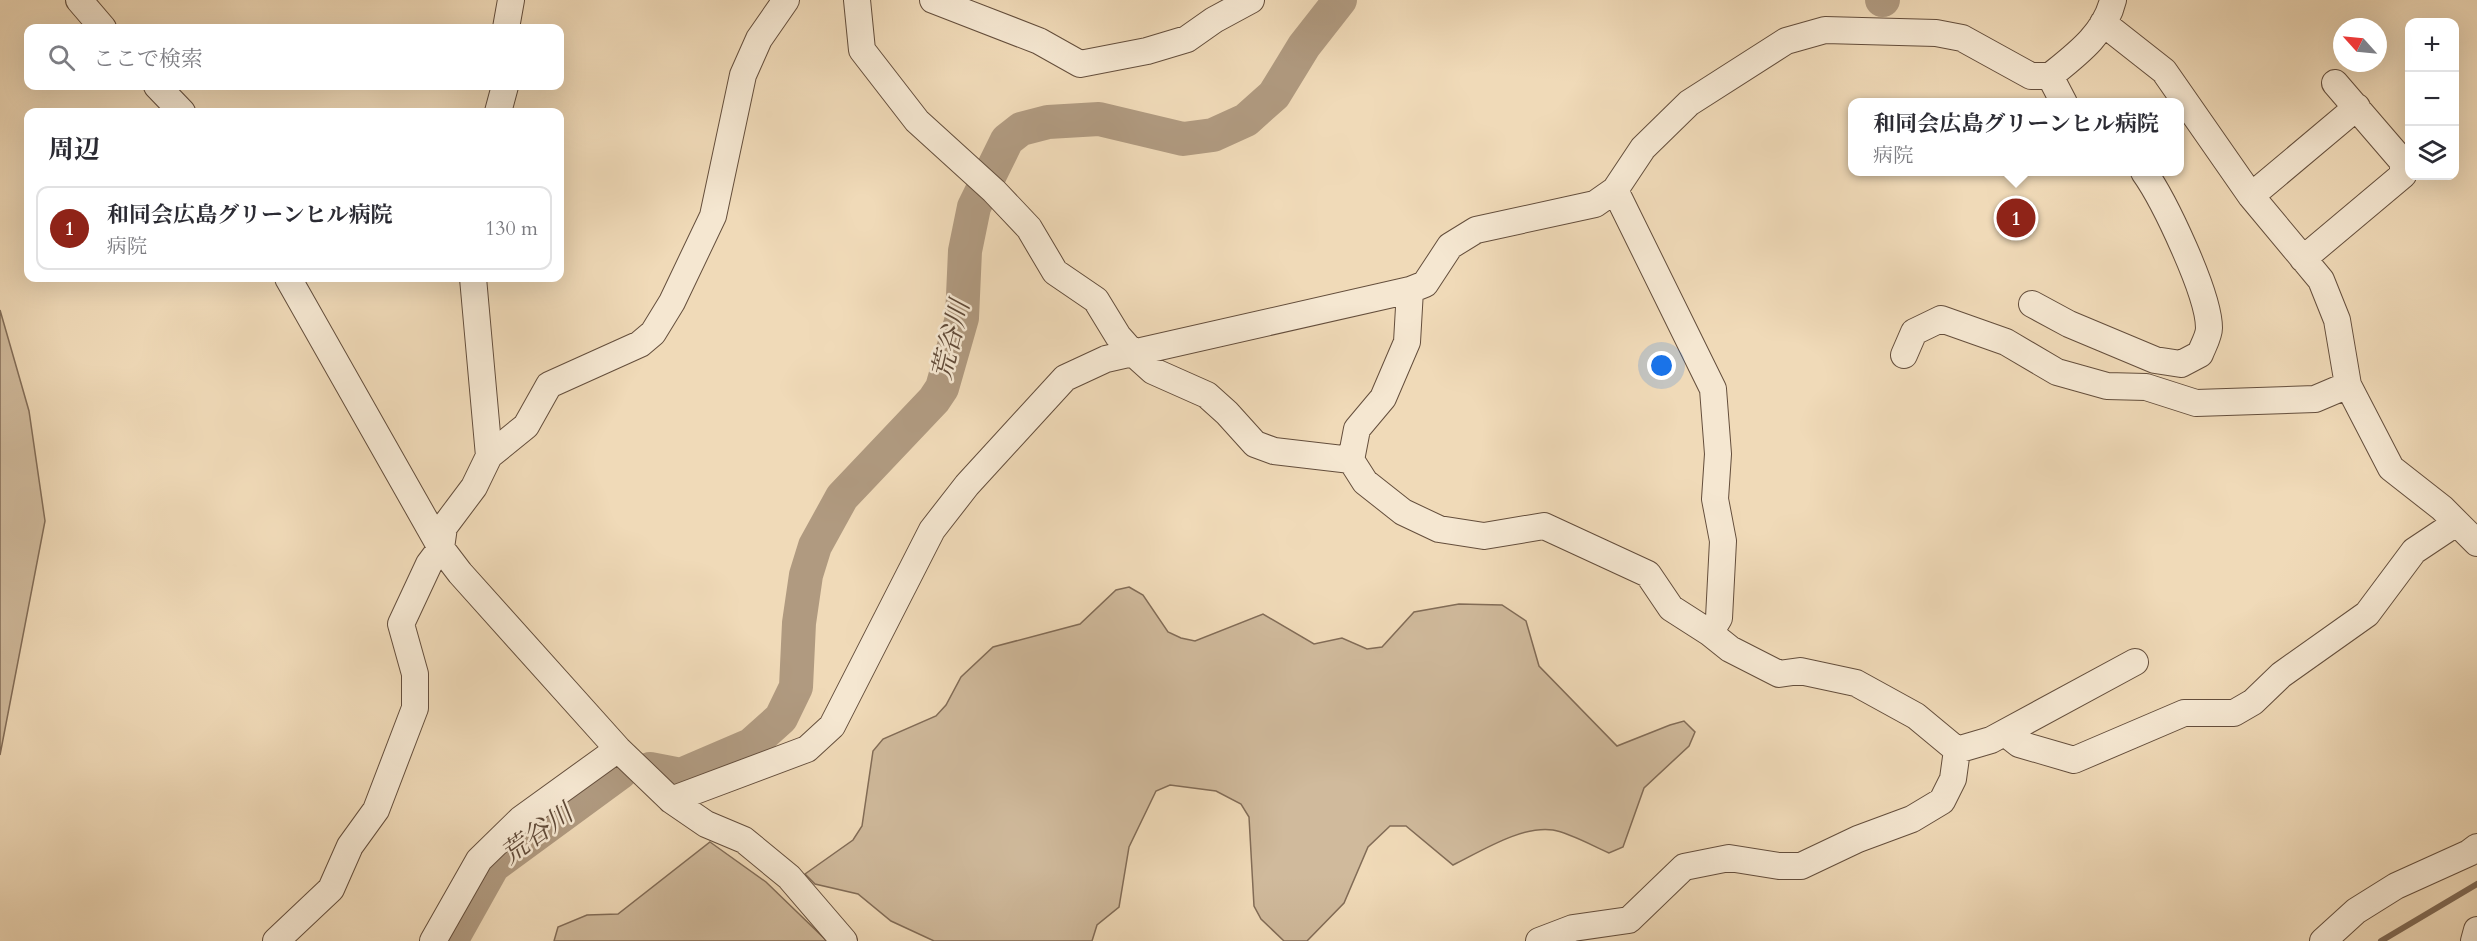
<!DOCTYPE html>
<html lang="ja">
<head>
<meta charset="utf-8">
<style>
  body { margin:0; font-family:Cardo,"Noto Serif JP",serif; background:#f2f2f3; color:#2b2b33 }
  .controls { position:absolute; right:18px; top:18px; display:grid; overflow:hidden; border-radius:12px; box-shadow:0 6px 24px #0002 }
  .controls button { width:54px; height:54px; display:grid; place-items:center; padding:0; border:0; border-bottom:2px solid #e1e1e2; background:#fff; color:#2b2b33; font:30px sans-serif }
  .compass { position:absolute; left:2333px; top:18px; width:54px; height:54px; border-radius:50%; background:#fff; box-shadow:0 6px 24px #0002; rotate:297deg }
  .you { position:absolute; left:1662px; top:366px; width:21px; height:21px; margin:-15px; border:4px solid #fff; border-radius:50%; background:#1a73e8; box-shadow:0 0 0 9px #1a73e833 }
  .badge { display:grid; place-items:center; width:39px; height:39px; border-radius:50%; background:#8f2418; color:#fff; font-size:20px; font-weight:700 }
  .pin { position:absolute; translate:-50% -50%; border:3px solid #fff; box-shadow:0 2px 6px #0006 }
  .popup { position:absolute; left:1848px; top:98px; width:336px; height:78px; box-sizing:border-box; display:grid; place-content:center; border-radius:12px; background:#fff; filter:drop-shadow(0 2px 4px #0005); font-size:20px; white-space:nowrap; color:#7c7c81 }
  .popup b { font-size:22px; color:#2b2b33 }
  .popup::after { content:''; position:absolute; left:50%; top:100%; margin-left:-12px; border:12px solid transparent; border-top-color:#fff }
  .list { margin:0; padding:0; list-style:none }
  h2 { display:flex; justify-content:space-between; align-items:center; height:78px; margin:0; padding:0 24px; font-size:26px }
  h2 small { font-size:20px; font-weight:400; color:#7c7c81 }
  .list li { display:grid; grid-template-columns:39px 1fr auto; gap:18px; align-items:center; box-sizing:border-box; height:84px; margin:0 12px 12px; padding:0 12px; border:2px solid #e1e1e2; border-radius:12px }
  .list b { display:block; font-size:22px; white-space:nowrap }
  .list p { margin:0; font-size:20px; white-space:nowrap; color:#7c7c81 }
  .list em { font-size:20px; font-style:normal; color:#7c7c81 }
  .icon { flex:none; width:33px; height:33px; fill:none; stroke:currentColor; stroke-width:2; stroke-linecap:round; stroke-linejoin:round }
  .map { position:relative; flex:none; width:2477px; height:941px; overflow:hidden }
  .search { position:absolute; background:#fff; box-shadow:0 6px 24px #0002; left:24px; top:24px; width:540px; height:66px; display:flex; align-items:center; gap:15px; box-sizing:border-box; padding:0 21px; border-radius:12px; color:#7c7c81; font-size:22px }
  .panel { position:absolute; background:#fff; box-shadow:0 6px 24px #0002; left:24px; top:108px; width:540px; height:174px; border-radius:12px }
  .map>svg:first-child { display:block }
</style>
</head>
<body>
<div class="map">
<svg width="2477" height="941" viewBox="0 0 2477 941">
  <rect width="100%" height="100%" fill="#f0dab8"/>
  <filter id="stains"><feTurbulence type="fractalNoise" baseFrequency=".00333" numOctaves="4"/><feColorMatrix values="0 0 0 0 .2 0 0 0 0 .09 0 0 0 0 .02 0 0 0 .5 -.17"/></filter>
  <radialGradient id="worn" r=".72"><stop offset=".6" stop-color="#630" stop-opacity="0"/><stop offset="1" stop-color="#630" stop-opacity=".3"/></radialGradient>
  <path fill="#d0ba9c" stroke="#826c57" stroke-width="1.5" d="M0,310L29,411L45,521L0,755Z
    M1129,587L1143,595L1168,632L1181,638L1195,641L1263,614L1314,644L1342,638L1367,649L1382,647L1414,612L1459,604L1502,605L1526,621L1539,666L1617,746L1670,725L1684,721L1695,732L1689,746L1644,788L1623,847L1609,853C1593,846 1570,833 1553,830C1522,825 1480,852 1453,865L1406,826H1390L1368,847L1344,903L1307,941H1284L1261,919L1254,906L1249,817L1241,804L1216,791L1170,785L1156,791L1129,847L1119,907L1097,925L1092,941H934L891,921L858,894L815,884L805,874L853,840L862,826L873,751L883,739L936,716L946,705L961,677L993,647L1080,624L1116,590Z
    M710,842L766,882L827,941H554L558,927L587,915L618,914Z"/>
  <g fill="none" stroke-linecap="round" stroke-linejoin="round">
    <path stroke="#7f6954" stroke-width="6" d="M2381,941L2477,884"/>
    <path stroke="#b09a80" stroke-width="34" d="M1882,0H1883
      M650,769L681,775L751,745L781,718L796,687L799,623L806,575L815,546L842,497L934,400L942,388L962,318L965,251L974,207L1007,140L1021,129L1048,122L1099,119L1183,139L1213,135L1246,120L1274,95L1304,46L1340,0
      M451,941L493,866L621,772"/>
    <defs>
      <path id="minor" d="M79,0L103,28
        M857,0L862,50L917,121L994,191L1029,228L1055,272L1096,300L1118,336L1133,353L1153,371L1207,395L1227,413L1255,444L1274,451L1351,460L1365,482L1403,512L1439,529L1484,536L1544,526L1648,574L1671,608L1710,633L1730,649L1779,674L1800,671L1856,683L1916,716L1957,750L1991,740L2135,662
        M933,0L1039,41L1080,64L1147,51L1187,39L1214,20L1251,0
        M2103,23L2164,71L2251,196L2321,280L2337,320L2348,385L2391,468L2442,508L2477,543
        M506,28L511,0
        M2050,76L2064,103
        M157,86L182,112
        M498,112L505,86
        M1615,190L1713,389L1718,454L1715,499L1723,541L1719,618L1710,633
        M2251,196L2357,107
        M2303,259L2403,175V162L2335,83
        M288,278L441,548L460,573L618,749L671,800L706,824L744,840L789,877L844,941
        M2032,304L2069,324L2155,360L2181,364L2200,354C2203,346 2209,336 2209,328C2209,294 2164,200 2144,172
        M1904,355L1914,332L1941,319L2006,342L2057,372L2107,386L2146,387L2196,403L2315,399L2348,385
        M489,456L526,426L549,385L640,344L653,333L672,302L713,216L743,75L759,39L786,0
        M1351,460L1357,429L1383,398L1407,342L1410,290
        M2005,733L2019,744L2074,760L2184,713H2234L2253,702L2281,675L2367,614L2414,551L2456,523
        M671,800L807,749L832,726L932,530L967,485L1065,378L1106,359L1410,290L1425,284L1450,246L1476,230L1595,204L1615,190L1643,148L1689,103L1786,41L1825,30L1936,33L1962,38L2031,76H2050C2076,55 2105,34 2113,0
        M276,941L331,889L350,846L376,810L415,708V674L401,624L429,564L441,548L444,527L474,487L489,456L473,278
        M433,941L479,860L521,819L618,749
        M1539,941L1573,928L1629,920L1684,867L1729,858L1779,866H1801L1858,839L1912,819L1942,801L1953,779L1957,750
        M2323,941L2356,911L2396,886L2469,853L2477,847
        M2474,941L2477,930"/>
    </defs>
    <use href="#minor" stroke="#644e3c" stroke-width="28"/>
    <use href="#minor" stroke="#f5e7d1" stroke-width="26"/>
  </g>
  <g text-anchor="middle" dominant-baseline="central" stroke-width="5" stroke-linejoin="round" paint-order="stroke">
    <g font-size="27" font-style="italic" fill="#604a38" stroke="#f5e7d1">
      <text transform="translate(951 340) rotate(-76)">荒谷川</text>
      <text transform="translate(537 834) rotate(-36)">荒谷川</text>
    </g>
  </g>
  <rect width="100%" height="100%" filter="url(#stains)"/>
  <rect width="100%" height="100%" fill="url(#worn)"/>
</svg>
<div class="controls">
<button>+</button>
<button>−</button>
<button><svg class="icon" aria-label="layers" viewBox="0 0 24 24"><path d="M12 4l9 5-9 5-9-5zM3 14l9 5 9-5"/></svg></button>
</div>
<svg class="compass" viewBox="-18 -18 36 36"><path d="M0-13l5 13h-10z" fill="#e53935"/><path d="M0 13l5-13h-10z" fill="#7c7c81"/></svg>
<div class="you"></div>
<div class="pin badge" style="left:2016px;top:218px">1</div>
<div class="popup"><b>和同会広島グリーンヒル病院</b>病院</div>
<div class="search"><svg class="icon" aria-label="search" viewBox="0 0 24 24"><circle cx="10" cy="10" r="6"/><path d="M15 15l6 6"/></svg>ここで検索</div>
<section class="panel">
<h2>周辺<small></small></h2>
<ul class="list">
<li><span class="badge">1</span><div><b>和同会広島グリーンヒル病院</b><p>病院</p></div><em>130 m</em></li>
</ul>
</section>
</div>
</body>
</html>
